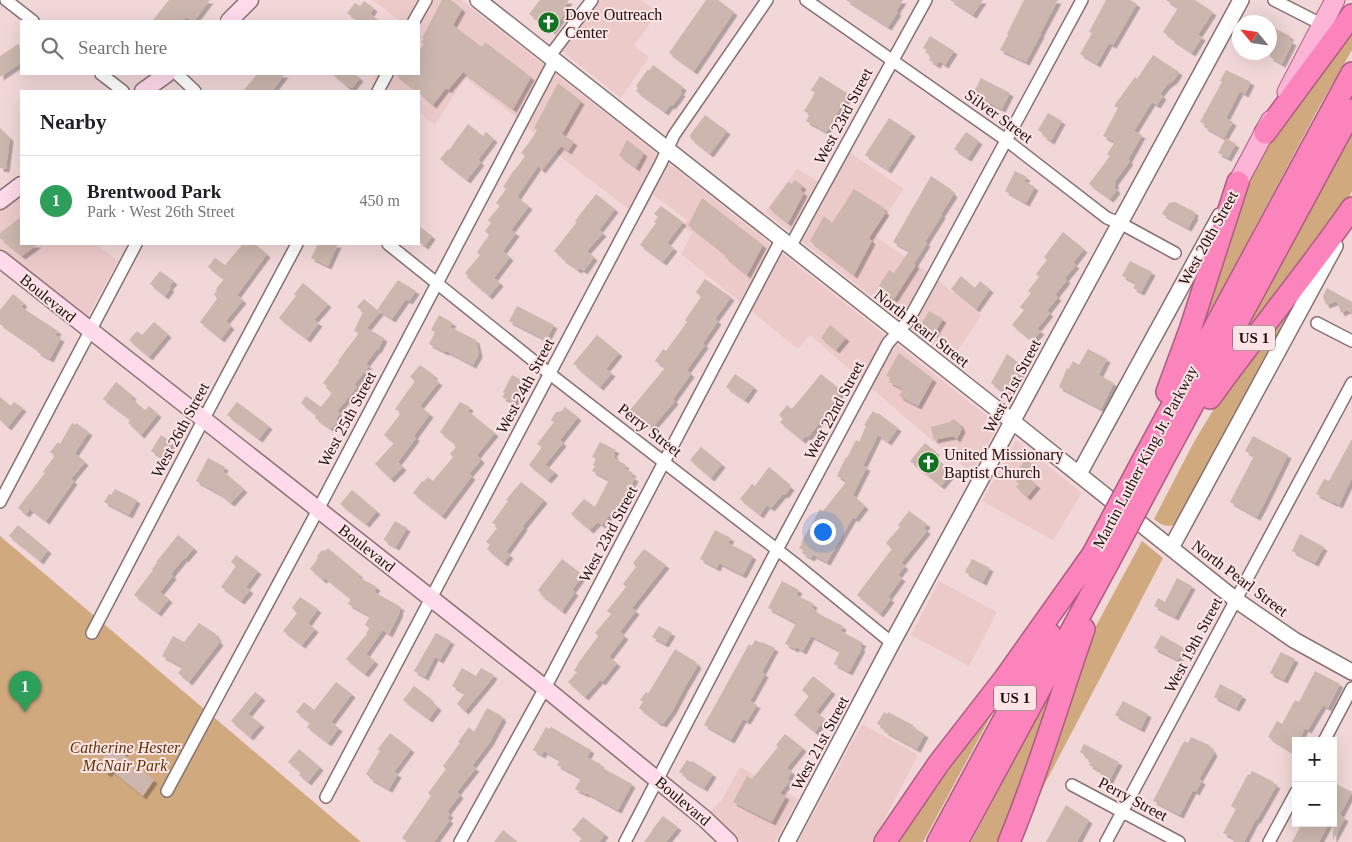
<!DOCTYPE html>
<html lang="en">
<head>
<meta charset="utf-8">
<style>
  body { margin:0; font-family:"Times New Roman",serif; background:#f2f2f2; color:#202124 }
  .controls { position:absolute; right:15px; bottom:15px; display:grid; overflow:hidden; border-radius:0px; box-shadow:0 5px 20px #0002 }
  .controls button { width:45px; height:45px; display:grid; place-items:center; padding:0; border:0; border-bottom:1px solid #e0e0e0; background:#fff; color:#202124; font:25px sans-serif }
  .compass { position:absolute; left:1232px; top:15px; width:45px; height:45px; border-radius:50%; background:#fff; box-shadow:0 5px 20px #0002; rotate:299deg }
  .you { position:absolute; left:822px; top:531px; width:18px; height:18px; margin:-12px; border:4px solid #fff; border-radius:50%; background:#1a73e8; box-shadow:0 0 0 8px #1a73e833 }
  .badge { display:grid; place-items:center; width:32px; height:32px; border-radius:50%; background:#d93025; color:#fff; font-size:16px; font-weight:700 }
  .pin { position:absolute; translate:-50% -41px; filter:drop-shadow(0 1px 2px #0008) }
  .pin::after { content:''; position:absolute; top:26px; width:18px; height:15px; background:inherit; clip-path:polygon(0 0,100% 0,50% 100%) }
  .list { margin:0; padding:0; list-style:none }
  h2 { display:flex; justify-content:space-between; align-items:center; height:65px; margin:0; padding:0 20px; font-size:21px }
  h2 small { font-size:16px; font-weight:400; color:#757577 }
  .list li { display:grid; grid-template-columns:32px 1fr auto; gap:15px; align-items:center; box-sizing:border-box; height:90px; padding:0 20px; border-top:1px solid #e0e0e0 }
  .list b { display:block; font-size:19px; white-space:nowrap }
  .list p { margin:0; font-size:16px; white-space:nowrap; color:#757577 }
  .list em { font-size:16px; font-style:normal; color:#757577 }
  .icon { flex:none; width:28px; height:28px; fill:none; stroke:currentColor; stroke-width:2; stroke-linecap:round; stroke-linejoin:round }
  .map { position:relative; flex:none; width:1352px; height:842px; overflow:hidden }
  .search { position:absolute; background:#fff; box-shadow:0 5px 20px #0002; left:20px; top:20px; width:400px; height:55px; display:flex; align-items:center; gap:12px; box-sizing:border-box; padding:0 18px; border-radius:0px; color:#757577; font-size:19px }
  .panel { position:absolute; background:#fff; box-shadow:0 5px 20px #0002; left:20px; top:90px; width:400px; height:155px; border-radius:0px }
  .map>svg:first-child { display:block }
</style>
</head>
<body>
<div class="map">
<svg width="1352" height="842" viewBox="0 0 1352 842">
  <defs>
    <filter id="shadow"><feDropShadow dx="3.5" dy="3.5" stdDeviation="0" flood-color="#0004"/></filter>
  </defs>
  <rect width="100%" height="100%" fill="#f1d7d7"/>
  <path fill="#eccaca" d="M372,0H461L603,111L993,421L996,426V430L972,473L921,431L810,335L798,349L681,254L692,233L683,227L687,220L653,195L640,218L566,161L515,116L465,78L435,125L419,112V91H392L374,78L377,74H419V21H401Z
    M600,0H641L658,12L634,46L649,57L621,98L562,51Z
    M849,152L904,189L888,212L890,214L875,236L926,271L981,315L952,360L765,212L797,169L830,188Z
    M21,195V244H96L118,261L87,318L0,249V211Z
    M1016,440L1082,493L1053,540L982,501Z
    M939,581L997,612L969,666L911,635Z
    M862,724L918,755L873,842H798Z
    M740,767L798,799L775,842H742L710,812L721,801Z"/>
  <path fill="#d0a97f" d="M1352,21V50L1319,107L1189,352L1248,182L1277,125Z
    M1352,130V191L1346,203L1236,346Z
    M1318,262L1176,524C1167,528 1161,525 1154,519L1194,442L1218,402Z
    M0,536L361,842H0Z
    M1142,541L1163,558L1028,816L1078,665L1096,626Z
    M1071,648L1002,842H971L1046,700Z
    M1014,673L923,842H892Z"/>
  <path fill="#ccb6ad" filter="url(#shadow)" d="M169,0H210L194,21H192L186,17L183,21H152Z
    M442,0H451L462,9L453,25L482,47L485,42L531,77L513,109L463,72L448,90L446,88L433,105L419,93V91H416L395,74H419V50L424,44L421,42L424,39L422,38Z
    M540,0H569L565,6L568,9L552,31L529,14Z
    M706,0H718L734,12L694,71L669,53Z
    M846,0H903L896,11L898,12L888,27Z
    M950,0H983L973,15Z
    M1024,0H1058L1040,34H1041L1026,62L1000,50L1008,35L1007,34Z
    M1106,0H1130L1137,4L1113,45L1109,43L1097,64L1080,54L1092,33L1089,32Z
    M1166,0H1195L1213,12L1198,35L1202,37L1192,53L1171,39L1172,38L1163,32L1178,8Z
    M364,1L374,8L370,14L380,21H358L347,13L355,3L360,6Z
    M1270,26L1290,36L1289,40L1293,42L1282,64L1270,57Z
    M930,36L954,51L945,65L939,61L937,65L929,60L931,56L925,52L927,50L923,48Z
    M18,44L21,49V63L0,77V56Z
    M1153,55L1179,72L1174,80L1167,85L1160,94L1163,96L1157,105L1152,102L1134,131L1142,135L1128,160L1130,161L1114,183L1116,184L1114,187L1117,190L1110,199L1089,184L1110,156L1107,154L1115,142L1103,136L1118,108L1114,106L1135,77L1137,79Z
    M653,65L683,87L680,92L682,93L672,106L670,105L665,112L636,91L638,88L636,86L648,69L649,71Z
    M1226,70L1251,82L1245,94L1240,91L1226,118L1233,122L1224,138L1204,127L1205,124L1200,122L1222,82L1220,81Z
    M257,74H285L272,91H243Z
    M332,74H355L360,78L352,88L349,86L348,87Z
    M820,76L850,95L840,108L826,132L806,121L810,114L804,111L815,93L811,90Z
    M981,78L1010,93L1002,109L990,103L989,105L979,100L980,98L973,94Z
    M558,83L581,101L562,134L574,142L568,151L561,146L542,170L538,166L517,197L529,206L511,230L516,233L503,251L510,257L494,278L500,283L489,296L467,277L468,276L465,273L480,255L477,252L489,235L485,231L491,223L488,220L499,207V205L496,203L506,189L503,187L514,170H515L525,156L521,153L531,140L537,130L534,128Z
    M1048,113L1062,121L1051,141L1043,136L1044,134L1038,130Z
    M705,115L727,131L710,154L691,139L690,135Z
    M889,118L912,133L888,170L865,155Z
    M468,124L483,136L486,132L494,139L478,160L481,162L467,180L440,159L448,149L449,150Z
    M0,128L10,138L6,169L0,168Z
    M966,132L979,141L968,158L954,149Z
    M1226,138L1236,144L1228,158L1218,153Z
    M627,140L644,153L636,168L619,155Z
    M1015,171L1027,177L1024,181L1035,187L1026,203L1005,191Z
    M931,176L952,190L951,191L954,194L941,214L942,215L925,242L927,243L914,264L916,265L894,299L877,289L889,270L894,273L909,251L893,242Z
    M795,180L803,186L800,190L804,193L788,223L769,208L788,182L792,184Z
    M854,189L884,208L883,210L886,212L869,238L872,241L854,275L810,241L824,216L832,223Z
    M596,194L615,209L599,230L603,233L587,251L594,257L584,271L580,268L578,270L561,258L562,257L554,251L573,227L577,222L575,221Z
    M702,198L763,245L747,275L725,257L726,255L688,225Z
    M1175,202L1195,212L1194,215L1195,216L1188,228L1162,214L1169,203Z
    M661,206L683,222L667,243L674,248L663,262L640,245L656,223L654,222L658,217L654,214Z
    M21,217V244H38L22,256L0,238V233Z
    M419,226L432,236L425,246L419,242Z
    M1063,232L1084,249L1073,263L1076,265L1065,278L1067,280L1055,295L1058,297L1047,311L1050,313L1037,329L1041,331L1032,341L1012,325L1024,310L1020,307L1031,293L1028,291L1039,277L1036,274L1047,260L1044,257Z
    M243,244H255L267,254L237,295L243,300L226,321L231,326L221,339L200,322L217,299L214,294L217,290L216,289L224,279L208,267L215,258L225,265Z
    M318,244H338L328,266L311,258Z
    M1130,261L1152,272L1141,292L1133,288L1136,283L1122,276Z
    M160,271L174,281L169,287L171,288L165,296L150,284Z
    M961,276L975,288L980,281L990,289L976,309L951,289Z
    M705,279L731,297L715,319L718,321L703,343L705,345L687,370L691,374L673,399L675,401L651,429L629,411L665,368L655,361L663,349L666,351L687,322L685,320L701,297L696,292Z
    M398,280L416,291L409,301L406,299L392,319L378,310L380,312L367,328L384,338L378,350L377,349L366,364L369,366L354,385L357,387L337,411L340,413L336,419L338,421L331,429L315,418L316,415L301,403L306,396L321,407L332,393L326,388L327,386L323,383L339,362L338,361L359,333L354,331L363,312L357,307L364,299L377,310Z
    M303,283L328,304L314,320L319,323L307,339L279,318L296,296L294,294Z
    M1327,288L1352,302V313L1347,310L1341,313L1337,301L1326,305L1323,296Z
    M13,294L24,303L21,307L58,331L55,335L61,338L50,359L37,352L38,350L0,324V310Z
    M517,306L554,325L546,340L509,321Z
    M929,311L943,319L934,334L920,326Z
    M439,315L453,323L450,327L476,340L479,354L473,365L446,351L445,352L429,344L435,332L431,330Z
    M154,322L168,334L149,357L129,340L137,331L142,335Z
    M830,325L846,338L836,350L821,338Z
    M597,335L619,353L606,369L612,373L600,387L576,367L577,366L573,364Z
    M1088,349L1107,359L1099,375L1114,383L1101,409L1059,387L1067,368L1069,369L1073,361L1079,365Z
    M899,353L933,379L918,406L899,396L903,389L889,382L892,378L886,376Z
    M1007,354L1024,367L1008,396L991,383Z
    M420,365L434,375L433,378L439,382L420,406L430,414L414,436L416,438L398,462L403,467L391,479L375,464L394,443L384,435L401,413L395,409L415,381L410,377Z
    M735,374L754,387L745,400L726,387Z
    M821,374L842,391L830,407L831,408L827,413L829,415L823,422L821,421L808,437L806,436L802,440L780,422L783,419L779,415L787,405L792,409Z
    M512,375L526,382L514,403L502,397L505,393L503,392Z
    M116,382L133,396L131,398L145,410L149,406L158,414L141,435L128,423L131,420L103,399Z
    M0,397L11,406L14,402L23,408L8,427L0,420Z
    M237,402L269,426L259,439L227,415Z
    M460,402L470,407L468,411L495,433L477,455L481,460L469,474L472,476L442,516L413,493L422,481L423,482L428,477L433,481L453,457L450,454L456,447L454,446L455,444L440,432Z
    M565,407L578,417L560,440L563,443L545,465L555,472L548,480L529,465L542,447L537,444L554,422L551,420L556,412L562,411Z
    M873,411L877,414L878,413L898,428L888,442L878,435L863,466L867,467L853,495L865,506L855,519L853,517L827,562L813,555L811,558L802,553L803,550L799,548L802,544L801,543L820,509L823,511L847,481L837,476L846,457L847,458L856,440L859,442L866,426L864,425Z
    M953,419L959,423L962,429L957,439L953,436L934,440L931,427L950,422Z
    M72,423L75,425L76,423L89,432L75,453L85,462L71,479L74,481L46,521L30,509L26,514L18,508L45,473L43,472L54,457L53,456L54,455L50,452L58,442L60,444Z
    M161,435L170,441L169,443L172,444L163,458L151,451Z
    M1253,436L1288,455L1264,504L1257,517L1230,502L1254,456L1245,451Z
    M1352,439V478L1339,505L1334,502V503L1316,494L1324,479L1329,481Z
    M600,442L616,450L613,454L615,455L614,458L626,465L624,468L633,473L631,476L635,478L619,506L617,505L602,525L598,522L590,530L571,514L584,499L595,507L609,480L592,471L595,466L593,465L596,459L592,457Z
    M925,443L936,452L933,456L953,472L941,486L910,461Z
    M701,447L722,464L711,478L690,460Z
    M208,458L225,467L223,471L244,489L231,503L218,493L196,481Z
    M1026,459L1034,466L1026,476L1037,485L1027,497L1016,487L1019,484L1016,481L1017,480L1013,476Z
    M769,467L787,482L786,483L791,487L785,495L783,494L771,508L767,505L760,515L740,499L752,484L755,486Z
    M521,482L544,500L523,526L524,527L506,552L510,555L504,563L487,549L490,545L486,542L497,528L495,527L496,525L492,523L508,501L506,500Z
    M115,489L137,500L129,515L104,502L109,494L111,495Z
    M352,490L377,511L366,524L340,504Z
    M909,511L927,524L924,528L927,531L901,563L905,566L898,575L902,578L888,597L891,599L880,614L857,595L892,549L886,543L900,527L898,525Z
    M395,521L407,528L396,547L385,541L384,539Z
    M18,525L48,550L40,561L9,536Z
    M715,530L731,538L728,543L753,556L743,575L719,563L717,568L700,559Z
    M1300,534L1324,547L1315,563L1292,551Z
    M178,535L194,548L185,559L184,558L171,574L173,576L160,592L169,599L158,613L134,595L153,570L152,569L157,563L156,562Z
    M328,548L360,575L358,577L377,587L374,591L376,592V593L401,607L399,611L400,612L389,634L383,630L366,654L375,661L365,674L346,659L367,634L366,633L370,628L365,625L370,616L348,604L351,599L325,578L323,580L310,569L318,558L317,556L322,550L325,551Z
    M644,549L666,565L632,608L636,611L620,632L625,636L609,657L617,663L602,682L600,680L585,697L568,682L577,672L574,671L579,662L597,638L598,636L595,633L611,614L607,611L626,587L623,584L636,567L633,563Z
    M236,555L258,571L246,587L250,590L241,601L221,587L236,566L231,562Z
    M562,559L583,575L572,590L575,592L562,611L540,594L541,593L538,590Z
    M972,559L990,568L983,582L965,572Z
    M1177,578L1192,586L1175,617L1154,606L1158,598L1165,602Z
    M782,581L799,590L796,595L814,604L812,608L818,612L817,613L843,626L841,631L863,643L860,647L862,648L849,672L834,664L840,651L811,636L803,651L796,647L795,649L785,644L796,623L768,608Z
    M300,597L318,609L308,623L315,629L302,645L283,631L297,613L292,608Z
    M199,623L216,634L215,635L218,638L217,639L220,642L189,682L178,673L183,667L162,656L173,636L184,642Z
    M659,626L672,633L665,644L652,637Z
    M436,633L451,641L440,660L435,657L425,677L414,671Z
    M1161,635L1184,648L1178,660L1154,648Z
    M755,640L761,643L762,642L775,648L762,672L765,674L750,701L757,705L747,721L743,719L731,740L704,725L749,644L752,646Z
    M675,649L696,662V663L698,665L685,687L673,710L663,724L660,722L659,723L639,708L643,702L640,700L646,692L648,694Z
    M1281,652L1295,659L1284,680L1270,673Z
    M462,668L476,676L481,668L494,675L491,680L465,711L457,704L465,693L452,686Z
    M1315,671L1340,684L1328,708L1323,705L1308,730L1305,728L1299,741H1296V746L1292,752L1268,737L1277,721L1282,724L1295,700L1299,702Z
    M813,676L832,691L816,712L825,719L815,732L794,715L809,696L802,690Z
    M336,682L352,694L331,722L339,728L328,743L307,727L310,723L296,712L304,702L314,710Z
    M1220,684L1243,696L1236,708L1214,697Z
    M414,686L431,699L430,700L438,707L429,719L403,700Z
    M255,692L262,697L248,714L261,724L250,737L231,721Z
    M1123,701L1148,714L1141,729L1115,715Z
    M487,708L502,716L501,717L503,718L490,742L472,766L476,768L457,792L460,795L447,812L450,814L447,818L450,820L434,842H408L402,838L431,796L428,793L446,769L443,766L460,743L458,742L469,727L474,732Z
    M884,712L887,714L888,712L913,725L912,727L925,734L917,749L884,731L885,730L880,728L881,726L877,724Z
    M546,727L549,729L551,727L591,750L587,757L601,764L599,766L632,784L618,810L586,793V794L575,789L581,778L557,765L560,760L544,751L542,755L533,750Z
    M390,733L411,749L394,772L398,774L389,789L369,778L370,777L366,774L380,751L378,749Z
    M785,734L803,748L787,768L792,772L787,779L790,781L780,793L786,796L772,822L733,802L747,776L752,779L778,747L776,745Z
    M1191,737L1209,745L1214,753L1199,779L1202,781L1196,792L1193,790L1180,815L1153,801L1183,743L1185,741L1188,743Z
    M115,743L125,751L123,754L154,780L143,796L111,770L108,774L97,766Z
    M1084,744L1119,762L1109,781L1100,775L1102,772L1089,765L1091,761L1085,758L1086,755L1080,752Z
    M299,749L320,767L308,782L299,775L301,772L288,762Z
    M687,760L690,762L692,761L713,774L704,788L682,775L683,774L679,772Z
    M1252,771L1274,782L1273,783L1277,785L1257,820L1256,819L1244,842H1233L1235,839L1223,833L1236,809L1231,806L1248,774L1250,775Z
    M1333,782L1352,792L1340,815L1345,818L1333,840Z
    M1066,805L1089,820L1077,842H1046Z
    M663,816L678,827L666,842H644L652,831V830Z
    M583,817L605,834L599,842H579L582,838L572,830Z
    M1302,823H1329L1319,842H1292Z
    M503,830L518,842H494Z"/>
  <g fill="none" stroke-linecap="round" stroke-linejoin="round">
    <defs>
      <path id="minor" d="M6,0L33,21
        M806,0L1006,140L1107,218L1120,223L1175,253
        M1274,0L1323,25
        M414,21L426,0
        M549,57L592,0
        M101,74L123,91
        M177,74L195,91
        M378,91L387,74
        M388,244L550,374L793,562L892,643
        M790,247L926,0
        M1317,323L1352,341
        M0,502L136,244
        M92,633L209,409L297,244
        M1324,741L1352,688
        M1072,785L1179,842
        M167,791L312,521L554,61
        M326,797L661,163L674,135L767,0
        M460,842L545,688L781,240
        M625,842L771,561L888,343L908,321L928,285L1082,0
        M1106,842L1352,383
        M1269,842L1296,792"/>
      <path id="tertiary" d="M478,0L1012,421L1236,600L1294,640L1352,672
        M1079,474L1220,216
        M1171,548L1335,246
        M787,842L892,643L1241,0"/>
      <path id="secondary" d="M229,21L250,0
        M143,91L167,74
        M0,201L21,185
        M0,259L545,688L705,819L729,842"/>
      <path id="primary" d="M1287,92L1335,0
        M1238,182L1271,120"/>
      <path id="motorway" d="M1265,133L1352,15
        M1167,392L1190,330L1238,182
        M1210,398C1256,334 1307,273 1352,208
        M1143,460L1352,73
        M1158,469L1352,110
        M885,842L939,763L1005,678L1093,554
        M938,842L1050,634
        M957,842L1108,563
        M1009,842C1038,773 1059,700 1084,629"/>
    </defs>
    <use href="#minor" stroke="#877171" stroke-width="14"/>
    <use href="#tertiary" stroke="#877171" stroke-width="18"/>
    <use href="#secondary" stroke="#877171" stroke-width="19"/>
    <use href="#primary" stroke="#ac5c80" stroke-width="21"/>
    <use href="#motorway" stroke="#ac5c80" stroke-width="24"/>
    <use href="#minor" stroke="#fff" stroke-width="11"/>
    <use href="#tertiary" stroke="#fff" stroke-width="15"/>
    <use href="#secondary" stroke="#fedaeb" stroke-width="16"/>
    <use href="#primary" stroke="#fcb5d6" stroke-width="19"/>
    <use href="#motorway" stroke="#fa84bb" stroke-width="21"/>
    <defs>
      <path id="motorway-bridge" d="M1093,554L1143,460
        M1108,563L1158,469"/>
    </defs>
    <use href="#motorway-bridge" stroke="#ac5c80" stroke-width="24" stroke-linecap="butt"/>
    <use href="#motorway-bridge" stroke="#fa84bb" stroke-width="21"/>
  </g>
  <defs>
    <symbol id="church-disc" viewBox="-11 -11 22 22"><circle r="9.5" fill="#127221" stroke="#fee4e4"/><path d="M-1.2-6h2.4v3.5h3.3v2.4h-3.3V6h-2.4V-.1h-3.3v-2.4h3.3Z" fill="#fff"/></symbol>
  </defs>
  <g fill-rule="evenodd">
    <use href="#church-disc" x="536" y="10" width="25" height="25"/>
    <use href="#church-disc" x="916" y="450" width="25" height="25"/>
  </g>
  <g text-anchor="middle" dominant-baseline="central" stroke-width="4" stroke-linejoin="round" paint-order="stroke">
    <g fill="#fee4e4" stroke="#5e5050" stroke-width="1">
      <rect x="1233" y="325.5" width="42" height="25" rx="4"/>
      <rect x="994" y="685.5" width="42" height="25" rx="4"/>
    </g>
    <g font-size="15" font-weight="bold" fill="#1a1111">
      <text x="1254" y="338">US 1</text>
      <text x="1015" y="698">US 1</text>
    </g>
    <g font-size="16" fill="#1a1111" stroke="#fee4e4" text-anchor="start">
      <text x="565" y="14">Dove Outreach<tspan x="565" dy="18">Center</tspan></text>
      <text x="944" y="454">United Missionary<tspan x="944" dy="18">Baptist Church</tspan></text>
    </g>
    <g font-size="16" fill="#1a1111" stroke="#fee4e4">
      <text transform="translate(843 116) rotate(-62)">West 23rd Street</text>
      <text transform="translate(999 116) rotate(36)">Silver Street</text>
      <text transform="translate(1208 238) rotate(-61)">West 20th Street</text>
      <text transform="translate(48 298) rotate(39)">Boulevard</text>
      <text transform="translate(922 328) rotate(38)">North Pearl Street</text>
      <text transform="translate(525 386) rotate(-62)">West 24th Street</text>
      <text transform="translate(1012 386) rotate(-62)">West 21st Street</text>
      <text transform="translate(834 410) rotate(-62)">West 22nd Street</text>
      <text transform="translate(347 419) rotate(-62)">West 25th Street</text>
      <text transform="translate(180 430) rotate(-62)">West 26th Street</text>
      <text transform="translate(650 430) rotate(38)">Perry Street</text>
      <text transform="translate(1145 457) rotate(-62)">Martin Luther King Jr. Parkway</text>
      <text transform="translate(608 534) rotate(-62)">West 23rd Street</text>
      <text transform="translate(367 548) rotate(38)">Boulevard</text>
      <text transform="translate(1240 578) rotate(37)">North Pearl Street</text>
      <text transform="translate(1193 645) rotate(-62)">West 19th Street</text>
      <text transform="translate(820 743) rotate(-62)">West 21st Street</text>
      <text transform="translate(1133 799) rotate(28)">Perry Street</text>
      <text transform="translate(683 801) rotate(40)">Boulevard</text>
    </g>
    <g font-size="16" font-style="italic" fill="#593709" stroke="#fee4e4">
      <text x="125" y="747">Catherine Hester<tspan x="125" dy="18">McNair Park</tspan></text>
    </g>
  </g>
</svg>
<div class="controls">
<button>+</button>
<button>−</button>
</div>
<svg class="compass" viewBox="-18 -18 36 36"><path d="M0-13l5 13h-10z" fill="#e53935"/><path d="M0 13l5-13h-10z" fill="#757577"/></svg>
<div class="you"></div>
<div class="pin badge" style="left:25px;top:712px;background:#2e9e5b">1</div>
<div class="search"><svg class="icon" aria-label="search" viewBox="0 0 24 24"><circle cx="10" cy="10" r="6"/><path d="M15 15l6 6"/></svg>Search here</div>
<section class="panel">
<h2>Nearby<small></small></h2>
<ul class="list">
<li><span class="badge" style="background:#2e9e5b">1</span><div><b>Brentwood Park</b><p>Park · West 26th Street</p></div><em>450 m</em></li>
</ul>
</section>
</div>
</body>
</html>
